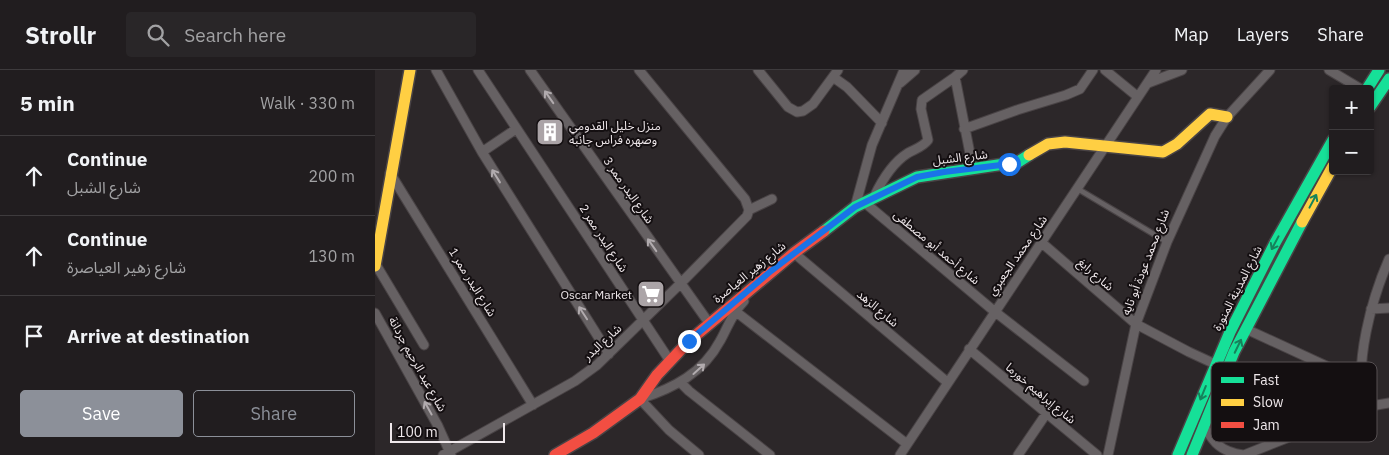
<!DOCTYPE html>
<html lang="en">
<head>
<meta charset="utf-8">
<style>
  body { margin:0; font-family:"IBM Plex Sans","Noto Sans Arabic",sans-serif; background:#292628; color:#f1f3f6 }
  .controls { position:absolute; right:15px; top:15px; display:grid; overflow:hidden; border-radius:5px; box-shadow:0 1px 4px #0004 }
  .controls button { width:45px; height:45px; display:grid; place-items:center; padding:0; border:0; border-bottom:1px solid #3e3b3d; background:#211d1f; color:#f1f3f6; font:25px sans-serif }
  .scale { position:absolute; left:15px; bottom:12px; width:115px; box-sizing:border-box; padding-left:5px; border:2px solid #efe8eb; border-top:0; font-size:14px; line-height:18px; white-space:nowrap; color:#efe8eb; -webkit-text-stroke:4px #140f11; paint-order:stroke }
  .stop { position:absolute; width:15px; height:15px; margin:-11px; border:4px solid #1a73e8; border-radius:50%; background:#fff }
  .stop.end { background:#1a73e8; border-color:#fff; box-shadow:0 1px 5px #0008 }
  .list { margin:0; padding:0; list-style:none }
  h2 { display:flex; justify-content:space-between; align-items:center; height:65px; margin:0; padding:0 20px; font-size:21px }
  h2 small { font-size:16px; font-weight:400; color:#a2a2a4 }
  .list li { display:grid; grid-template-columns:32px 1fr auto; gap:15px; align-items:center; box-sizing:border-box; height:80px; padding:0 20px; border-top:1px solid #3e3b3d }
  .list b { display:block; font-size:19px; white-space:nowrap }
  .list p { margin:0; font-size:16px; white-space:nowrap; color:#a2a2a4 }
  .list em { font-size:16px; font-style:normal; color:#a2a2a4 }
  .actions { display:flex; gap:10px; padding:15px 20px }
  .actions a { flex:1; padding:11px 0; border:1px solid #8c9099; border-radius:5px; text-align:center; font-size:18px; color:#8c9099 }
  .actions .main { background:#8c9099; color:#fff }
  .icon { flex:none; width:28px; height:28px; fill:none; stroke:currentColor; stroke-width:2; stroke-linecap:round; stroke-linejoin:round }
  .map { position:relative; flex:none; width:1014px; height:385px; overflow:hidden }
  header { display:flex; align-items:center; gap:30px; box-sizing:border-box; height:70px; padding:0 25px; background:#211d1f; border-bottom:1px solid #3e3b3d }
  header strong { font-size:24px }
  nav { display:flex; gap:28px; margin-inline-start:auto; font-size:18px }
  .search { width:350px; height:45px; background:#292628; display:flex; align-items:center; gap:12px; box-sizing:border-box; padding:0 18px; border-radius:5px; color:#a2a2a4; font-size:19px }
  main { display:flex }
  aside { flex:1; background:#211d1f }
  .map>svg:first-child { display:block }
</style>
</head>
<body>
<header>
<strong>Strollr</strong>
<div class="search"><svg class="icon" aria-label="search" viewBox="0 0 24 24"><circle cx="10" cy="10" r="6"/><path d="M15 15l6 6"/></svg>Search here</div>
<nav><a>Map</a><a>Layers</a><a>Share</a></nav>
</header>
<main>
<aside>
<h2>5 min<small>Walk · 330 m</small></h2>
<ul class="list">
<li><svg class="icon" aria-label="ahead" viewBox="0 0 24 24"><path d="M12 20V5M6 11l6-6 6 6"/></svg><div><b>Continue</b><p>شارع الشبل</p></div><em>200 m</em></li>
<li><svg class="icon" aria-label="ahead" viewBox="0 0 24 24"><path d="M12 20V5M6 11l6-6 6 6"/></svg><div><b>Continue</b><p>شارع زهير العياصرة</p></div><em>130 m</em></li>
<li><svg class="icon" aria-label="arrive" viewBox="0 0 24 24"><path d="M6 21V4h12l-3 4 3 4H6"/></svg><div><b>Arrive at destination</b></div></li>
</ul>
<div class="actions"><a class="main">Save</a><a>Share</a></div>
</aside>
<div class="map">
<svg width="1014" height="385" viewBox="0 0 1014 385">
  <rect width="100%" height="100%" fill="#2c2729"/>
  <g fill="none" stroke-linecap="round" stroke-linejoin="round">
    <defs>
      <path id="lane" d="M703,119L792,172"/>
      <path id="street" d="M61,0L107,82L234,284
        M103,0L295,291
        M155,0L334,253
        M383,0L413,37L422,42L428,41L438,34L463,0
        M588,0L580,7L598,99
        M730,0L763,27
        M954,0L986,19
        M458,7L472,17L507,53
        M525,13L540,0
        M773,13L807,0
        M589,59L642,40L691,25L705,19L718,0
        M107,82L141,59
        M15,103L158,335
        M499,127C507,110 517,93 533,83C540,79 548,77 553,70L546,39L547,30L580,7
        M489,132L619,241L709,311
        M480,137L497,75L529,0
        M374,140L397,129
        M667,173L761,254L814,282L840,294
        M419,183L572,312
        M0,193L49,275
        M996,239L1014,238
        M360,241L532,374
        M0,243L63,356L76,385
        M871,259L986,312
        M594,279L722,385
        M306,313L314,321L395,385
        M990,337C978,295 997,228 1014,189
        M828,355C840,374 845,381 868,385
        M68,385L200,311L222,295L305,214L372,146L374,140L370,129L264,0
        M324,385L294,360L265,329C299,318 328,303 345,271C353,257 357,243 369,231
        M525,385L781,0
        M643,385L671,344
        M733,385L761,254L792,172L840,66L852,47L895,0
        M869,385L990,337L1014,333"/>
      <path id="fast" d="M992,19L1004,0
        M995,37L1014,9
        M449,161L480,137L542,107L643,92L654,85
        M803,385L855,262L900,173L958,70
        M817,385L859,282L927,152"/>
      <path id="slow" d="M654,85L673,74L690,72L788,82L802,74L835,44L852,47
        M927,152L958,96
        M0,196L35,0"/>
      <path id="jam" d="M180,385L218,363L265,329L282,305L314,271L419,183L449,161"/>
    </defs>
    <use href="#lane" stroke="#494345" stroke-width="7"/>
    <use href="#street" stroke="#494345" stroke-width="11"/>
    <use href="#fast" stroke="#494345" stroke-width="14"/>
    <use href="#slow" stroke="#494345" stroke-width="14"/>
    <use href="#jam" stroke="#494345" stroke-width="14"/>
    <use href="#lane" stroke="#666163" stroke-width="4.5"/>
    <use href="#street" stroke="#666163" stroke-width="9"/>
    <use href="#fast" stroke="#16e098" stroke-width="11"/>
    <use href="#slow" stroke="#ffcf43" stroke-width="11"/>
    <use href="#jam" stroke="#f24e42" stroke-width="11"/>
  </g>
  <defs><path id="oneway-shaft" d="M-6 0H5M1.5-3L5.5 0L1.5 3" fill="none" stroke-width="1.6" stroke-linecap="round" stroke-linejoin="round" transform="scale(1.25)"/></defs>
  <g stroke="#b1abae">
    <use href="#oneway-shaft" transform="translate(174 27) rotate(-125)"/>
    <use href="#oneway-shaft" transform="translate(121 106) rotate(-122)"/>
    <use href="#oneway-shaft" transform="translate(277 175) rotate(-125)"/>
    <use href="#oneway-shaft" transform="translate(208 243) rotate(-123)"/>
    <use href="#oneway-shaft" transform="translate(324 299) rotate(-42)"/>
    <use href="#oneway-shaft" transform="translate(53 338) rotate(-119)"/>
  </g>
  <g stroke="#15825b">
    <use href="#oneway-shaft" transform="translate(938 131) rotate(-62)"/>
    <use href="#oneway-shaft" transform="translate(900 173) rotate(118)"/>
    <use href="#oneway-shaft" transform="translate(863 276) rotate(-64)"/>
    <use href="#oneway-shaft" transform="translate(828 323) rotate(112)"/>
  </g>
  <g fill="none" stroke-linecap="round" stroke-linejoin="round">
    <path stroke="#1a73e8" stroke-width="6" d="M314,271L396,201L480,137L542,107L569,102L634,94"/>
  </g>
  <defs>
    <symbol id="building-square" viewBox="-11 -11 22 22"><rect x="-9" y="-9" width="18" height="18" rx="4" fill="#aba4a7" stroke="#140f11"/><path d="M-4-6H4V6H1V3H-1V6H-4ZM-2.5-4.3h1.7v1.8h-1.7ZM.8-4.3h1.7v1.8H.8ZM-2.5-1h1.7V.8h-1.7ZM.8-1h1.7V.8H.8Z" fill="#fff"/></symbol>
    <symbol id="supermarket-square" viewBox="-11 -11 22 22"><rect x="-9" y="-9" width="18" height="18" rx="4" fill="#aba4a7" stroke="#140f11"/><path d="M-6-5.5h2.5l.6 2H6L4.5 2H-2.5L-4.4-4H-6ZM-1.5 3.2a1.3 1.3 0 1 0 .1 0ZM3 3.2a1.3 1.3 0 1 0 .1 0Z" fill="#fff"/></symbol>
  </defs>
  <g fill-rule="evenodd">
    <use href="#building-square" x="159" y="46" width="32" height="32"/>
    <use href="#supermarket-square" x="260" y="208" width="32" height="32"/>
  </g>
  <g text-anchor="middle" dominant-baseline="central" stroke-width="4" stroke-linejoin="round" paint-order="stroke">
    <g font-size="12" fill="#efe8eb" stroke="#140f11" text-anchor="start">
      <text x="194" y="55">منزل خليل القدومي<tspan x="194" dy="14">وصهره فراس جانبه</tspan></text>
      <text x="257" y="224" text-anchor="end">Oscar Market</text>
    </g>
    <g font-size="12" fill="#efe8eb" stroke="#140f11">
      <text transform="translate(585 87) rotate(-7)">شارع الشبل</text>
      <text transform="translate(254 120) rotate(55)">شارع البدر ممر 3</text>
      <text transform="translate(229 168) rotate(57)">شارع البدر ممر 2</text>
      <text transform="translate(562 177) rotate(40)">شارع أحمد أبو مصطفى</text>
      <text transform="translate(642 185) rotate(-55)">شارع محمد الجعبري</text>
      <text transform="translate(770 192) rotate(-69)">شارع محمد عودة أبو تايه</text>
      <text transform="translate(374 202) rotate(-39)">شارع زهير العياصرة</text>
      <text transform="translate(721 204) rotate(41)">شارع رابغ</text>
      <text transform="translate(98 212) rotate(58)">شارع البدر ممر 1</text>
      <text transform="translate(862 218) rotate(-63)">شارع المدينة المنورة</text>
      <text transform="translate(503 238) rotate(40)">شارع الزهد</text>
      <text transform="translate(227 272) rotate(-43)">شارع البدر</text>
      <text transform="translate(43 294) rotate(61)">شارع عبد الرحيم جردانة</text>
      <text transform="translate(666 323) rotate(40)">شارع إبراهيم خورما</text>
    </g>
  </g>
  <rect x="836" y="292" width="166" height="80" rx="8" fill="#140f11" stroke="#565052" stroke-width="1"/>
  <rect x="846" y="307" width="23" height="6" fill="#16e098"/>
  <rect x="846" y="329" width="23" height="7" fill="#ffcf43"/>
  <rect x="846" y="352" width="23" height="6" fill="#f24e42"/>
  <g font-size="14" fill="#efe8eb">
    <text x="878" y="315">Fast</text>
    <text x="878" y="337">Slow</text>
    <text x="878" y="360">Jam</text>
  </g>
</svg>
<div class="controls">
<button>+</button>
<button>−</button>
</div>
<div class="scale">100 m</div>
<div class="stop" style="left:634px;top:94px"></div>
<div class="stop end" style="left:314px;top:271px"></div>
</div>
</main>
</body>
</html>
